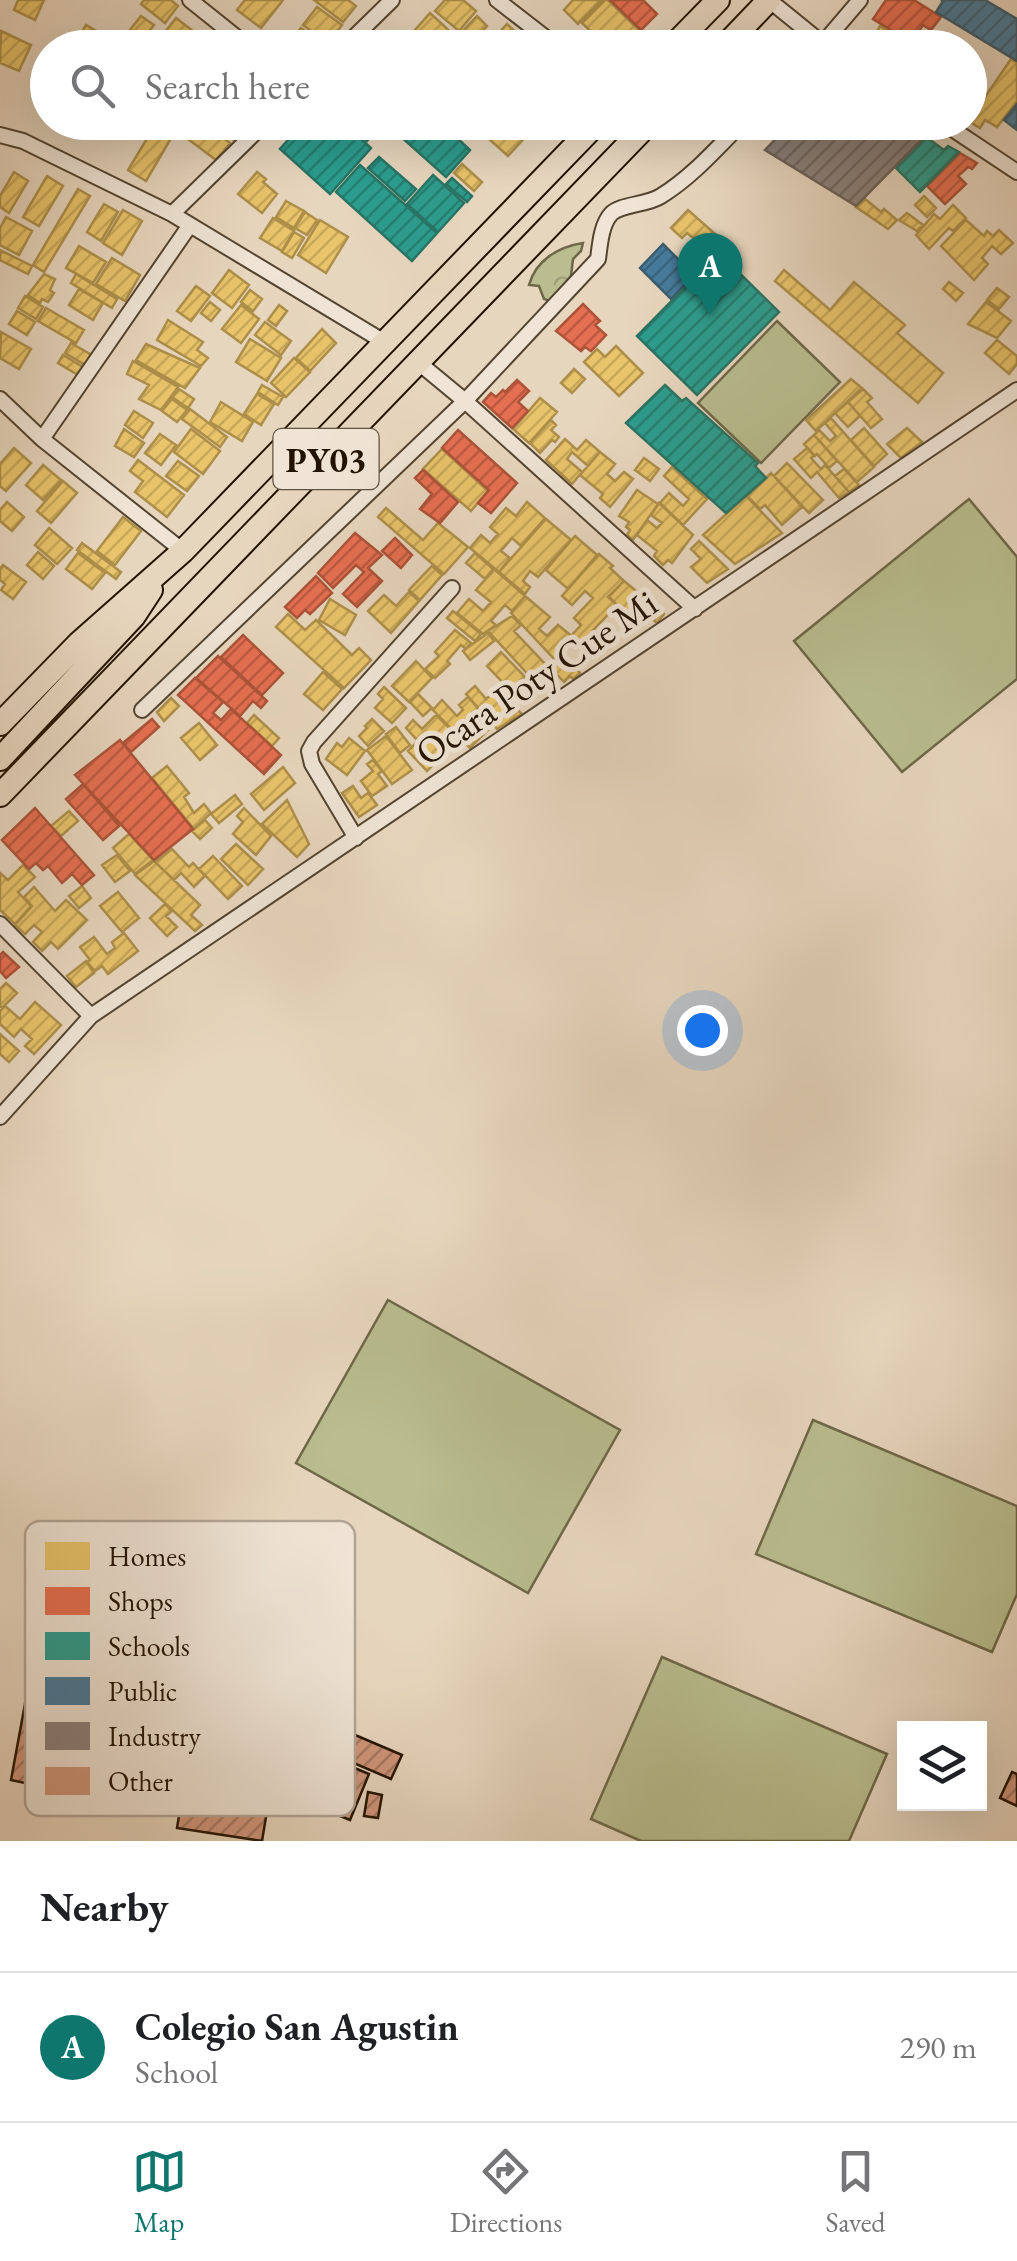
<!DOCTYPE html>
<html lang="en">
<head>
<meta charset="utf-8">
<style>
  body { margin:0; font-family:"EB Garamond",serif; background:#f6f6f6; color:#202124 }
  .controls { position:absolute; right:30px; bottom:30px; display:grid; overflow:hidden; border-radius:0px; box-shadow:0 10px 40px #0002 }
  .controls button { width:90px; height:90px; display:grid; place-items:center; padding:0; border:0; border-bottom:2px solid #e0e0e0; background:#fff; color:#202124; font:50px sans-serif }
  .you { position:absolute; left:702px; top:1030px; width:35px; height:35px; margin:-25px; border:8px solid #fff; border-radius:50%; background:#1a73e8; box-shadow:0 0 0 15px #1a73e833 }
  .badge { display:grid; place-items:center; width:65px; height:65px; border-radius:50%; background:#0f766e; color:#fff; font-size:32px; font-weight:700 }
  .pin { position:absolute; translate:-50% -82px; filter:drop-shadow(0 2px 5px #0008) }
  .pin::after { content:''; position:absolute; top:52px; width:35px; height:30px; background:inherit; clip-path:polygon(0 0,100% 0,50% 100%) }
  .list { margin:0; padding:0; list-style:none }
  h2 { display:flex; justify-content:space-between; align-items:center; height:130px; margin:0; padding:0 40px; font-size:42px }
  h2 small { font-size:32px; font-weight:400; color:#757577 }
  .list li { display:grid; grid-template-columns:65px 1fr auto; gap:30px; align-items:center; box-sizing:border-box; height:150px; padding:0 40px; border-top:2px solid #e0e0e0 }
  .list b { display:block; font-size:38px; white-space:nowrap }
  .list p { margin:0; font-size:32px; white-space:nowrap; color:#757577 }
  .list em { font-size:32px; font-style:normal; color:#757577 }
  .icon { flex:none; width:55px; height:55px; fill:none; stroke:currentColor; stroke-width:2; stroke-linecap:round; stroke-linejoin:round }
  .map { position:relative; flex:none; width:1017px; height:1841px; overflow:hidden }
  .search { position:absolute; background:#fff; box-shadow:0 10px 40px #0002; left:30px; right:30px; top:30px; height:110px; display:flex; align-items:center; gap:25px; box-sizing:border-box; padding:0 35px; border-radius:55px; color:#757577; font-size:38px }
  .sheet { height:280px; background:#fff }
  nav { display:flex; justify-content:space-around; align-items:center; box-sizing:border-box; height:140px; border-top:2px solid #e0e0e0; background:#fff; font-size:28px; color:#757577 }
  nav a { display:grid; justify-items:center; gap:5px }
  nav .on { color:#0f766e }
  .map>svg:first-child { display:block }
</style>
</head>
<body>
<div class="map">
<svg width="1017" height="1841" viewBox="0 0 1017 1841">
  <defs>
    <pattern id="forest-crowns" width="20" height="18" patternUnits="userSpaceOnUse" patternTransform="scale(2.5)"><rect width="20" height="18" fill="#b9bd8f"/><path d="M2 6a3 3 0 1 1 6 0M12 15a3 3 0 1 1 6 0" fill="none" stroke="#9fa27a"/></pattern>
    <pattern id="homes-hatch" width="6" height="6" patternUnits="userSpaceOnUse" patternTransform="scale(2.5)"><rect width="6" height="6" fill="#e9c46a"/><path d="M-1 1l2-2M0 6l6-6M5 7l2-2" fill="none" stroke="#c8a85a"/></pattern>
    <pattern id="shops-hatch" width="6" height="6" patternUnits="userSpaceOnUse" patternTransform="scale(2.5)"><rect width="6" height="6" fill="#e76f51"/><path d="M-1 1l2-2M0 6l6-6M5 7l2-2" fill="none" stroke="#bb5a41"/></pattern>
    <pattern id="schools-hatch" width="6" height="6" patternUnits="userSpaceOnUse" patternTransform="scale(2.5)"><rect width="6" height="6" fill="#2a9d8f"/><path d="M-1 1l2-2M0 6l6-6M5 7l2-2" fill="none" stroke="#247f72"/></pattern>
    <pattern id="public-hatch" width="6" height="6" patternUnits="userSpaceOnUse" patternTransform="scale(2.5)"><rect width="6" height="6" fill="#457b9d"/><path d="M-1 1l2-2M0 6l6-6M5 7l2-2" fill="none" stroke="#39647e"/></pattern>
    <pattern id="industry-hatch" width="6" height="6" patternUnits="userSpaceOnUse" patternTransform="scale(2.5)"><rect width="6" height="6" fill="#8a817c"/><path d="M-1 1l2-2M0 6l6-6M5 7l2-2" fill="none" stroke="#706863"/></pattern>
    <pattern id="building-hatch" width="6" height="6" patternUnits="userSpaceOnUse" patternTransform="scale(2.5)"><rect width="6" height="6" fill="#d0957b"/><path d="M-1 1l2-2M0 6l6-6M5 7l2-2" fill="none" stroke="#a87862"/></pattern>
  </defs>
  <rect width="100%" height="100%" fill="#e7d6be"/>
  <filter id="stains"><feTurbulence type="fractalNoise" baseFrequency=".002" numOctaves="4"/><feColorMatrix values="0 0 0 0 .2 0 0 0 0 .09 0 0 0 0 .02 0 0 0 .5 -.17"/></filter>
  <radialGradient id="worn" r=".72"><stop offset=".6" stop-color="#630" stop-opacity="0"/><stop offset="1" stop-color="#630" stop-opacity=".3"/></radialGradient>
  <path fill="url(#forest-crowns)" stroke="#6e6848" stroke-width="2.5" d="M583,243L581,251L573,259L571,276L550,301L544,299L539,286L529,285C536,260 558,247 583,243Z"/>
  <path fill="#b9bd8f" stroke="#6e6848" stroke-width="2.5" d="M777,321L840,382L761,463L698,403Z
    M969,499L1017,557V679L902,772L794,641Z
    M388,1300L620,1430L528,1593L296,1463Z
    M813,1420L1017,1506V1594L992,1652L756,1554Z
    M662,1657L887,1754L849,1841H641L591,1819Z"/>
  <path fill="url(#homes-hatch)" stroke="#ad8f4a" stroke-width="2.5" d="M18,0H44L35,20L14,10Z
    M144,0H171L178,6L165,23L141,4Z
    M245,0H283L261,28L237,10Z
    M314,0H348L356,6L343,22Z
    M445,0H463L476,11L459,31L435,11Z
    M573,0H602L578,24L564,10Z
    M605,0H608L640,31L624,48H608L582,23Z
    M317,7L342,25L328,43L303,25Z
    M430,13L455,36L445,48H435L415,30Z
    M141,16L154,25L136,48H123L119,44Z
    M477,16L487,26L480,34L487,40L480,47L462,32Z
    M176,18L215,48H166L158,41Z
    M507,24L520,36L510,48H485Z
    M86,25L112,40L108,48H73Z
    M880,26L909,43L907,48H868Z
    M301,28L325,46L324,48H292L288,44Z
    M1,31L31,45L19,71L0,63Z
    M1011,59L1017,63V101L997,127L985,120L980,128L970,122V119Z
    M91,122H122L123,123L115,138L88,129Z
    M157,122H168L177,128L146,181L128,170Z
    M201,122L230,143L216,160L188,139Z
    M215,122H242L244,125L233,140L214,125Z
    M470,122H515L528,134L508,156Z
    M462,164L482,182L474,191L454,173Z
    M14,172L28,181L9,213L0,207V196Z
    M257,172L266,179L263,182L277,194L262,213L238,194Z
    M47,176L63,186L39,226L23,217Z
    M78,189L90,196L44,272L33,265Z
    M924,196L936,208L927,217L915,205Z
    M865,199L881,212L884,209L897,220L888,229L856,207Z
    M286,201L304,211L294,228L276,217Z
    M104,204L118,212L101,241L87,232Z
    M953,205L966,218L953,231L949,228L929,249L916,235L934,214L940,219Z
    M123,210L142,221L122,255L103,243Z
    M688,210L722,240L711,252L687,233L682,238L671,228Z
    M305,212L317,220L307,235L295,228Z
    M907,213L923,225L917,231L899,220Z
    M6,217L32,231L19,255L0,245V228Z
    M273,218L294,231L282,251L260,238Z
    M320,220L348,237L326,273L298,255Z
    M966,220L984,236L987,231L993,236L999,230L1013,243L1001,254L992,246L982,258L988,264L974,280L941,246Z
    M294,232L304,238L292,258L282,252Z
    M79,246L106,262L93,283L66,268Z
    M0,250L32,266L28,274L0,260Z
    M112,258L140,275L125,301L96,284Z
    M229,270L249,285L232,308L212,293Z
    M784,270L830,310L854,282L905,325L897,333L943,373L918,403L775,281Z
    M44,274L55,279L50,290L54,293L48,302L42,299L40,303L28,295Z
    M76,274L117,299L112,308L71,283Z
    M949,282L963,293L956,301L943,289Z
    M196,286L210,296L191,321L177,311Z
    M997,288L1009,297L999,309L987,300Z
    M79,289L103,303L93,320L69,305Z
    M250,290L262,299L253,311L241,302Z
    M25,296L43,307L36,319L18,308Z
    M210,302L220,310L211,321L201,313Z
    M986,302L1011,321L997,338L968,324Z
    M241,305L259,319L241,343L222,329Z
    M279,305L287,311L276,326L268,320Z
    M46,308L84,330L76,343L38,321Z
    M17,311L35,322L27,335L9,324Z
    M168,320L203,342L197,350L208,358L201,366L157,340Z
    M265,322L291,341L281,355L255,335Z
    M322,329L336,343L310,371L296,358Z
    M1,332L31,349L19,369L0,358Z
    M250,339L281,358L267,381L236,362Z
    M997,340L1017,356V364L1009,374L985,353Z
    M71,343L95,357L89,367L65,353Z
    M146,344L200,368L185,388L136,360Z
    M616,346L643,373L619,396L584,362L597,349L605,357Z
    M63,355L88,370L83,378L58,363Z
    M294,358L310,372L286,397L271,383Z
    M133,361L178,387L161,410L139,399L149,385L127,374Z
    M574,369L585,379L572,393L561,383Z
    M851,379L862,388L816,431L806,420Z
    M262,385L283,397L278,405L258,392Z
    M179,389L194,399L188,408L172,397Z
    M863,389L872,398L867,402L882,419L871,428L848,402Z
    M257,394L274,404L261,425L244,414Z
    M540,398L557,412L529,443L513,429Z
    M172,399L187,410L177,422L162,411Z
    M221,402L253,422L242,441L210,422Z
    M848,402L860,416L848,427L835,413Z
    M190,409L227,437L220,447L182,419Z
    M134,411L153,423L143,438L125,425Z
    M831,418L874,467L857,482L814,435L819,430L830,441L836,436L825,423Z
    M551,420L556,425L551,430L559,437L555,442L552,440L540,453L530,443Z
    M864,428L887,454L874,466L851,440Z
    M907,428L922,442L901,458L887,444Z
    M124,429L144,443L134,457L115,446Z
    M191,429L220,451L203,474L174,452Z
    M160,434L176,445L161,465L145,453Z
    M814,435L837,461L829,468L817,454L815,456L804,444Z
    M565,439L577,450L586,440L600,452L588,466L572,452L567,459L582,472L572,484L546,460Z
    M14,448L31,463L6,491L0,486V464Z
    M807,448L814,456L811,458L821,469L825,465L849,492L839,498L817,472L811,478L794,459Z
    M442,449L488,491L471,511L423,469Z
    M600,452L615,464L607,474L615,481L624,472L633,479L610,507L600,498L603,494L580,475Z
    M644,458L659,469L650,481L635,470Z
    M138,460L184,495L167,517L135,492L143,481L130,471Z
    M178,461L199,476L187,491L166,476Z
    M787,463L823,500L809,513L774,476Z
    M43,465L61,480L43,500L26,485Z
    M672,467L707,499L683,525L660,503L669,493L683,506L689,499L664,476Z
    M844,469L859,485L849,492L835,476Z
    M771,473L802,507L782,525L765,505L760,509L747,496Z
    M63,481L77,493L51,523L37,511Z
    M637,490L658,504L633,540L627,535L630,530L626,527L629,522L619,516Z
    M746,496L782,533L735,564L703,535Z
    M7,502L24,517L12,531L0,521V510Z
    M527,502L545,518L521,546L512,538L501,551L510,558L499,572L470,548L481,535L490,543L498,534L490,527L506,508L516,516Z
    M659,503L693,535L672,563L668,560L663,565L654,556L657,551L637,535L647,520L657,528L662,523L651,515Z
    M386,508L423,540L438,523L468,547L444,574L378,517Z
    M123,517L141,531L115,565L97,551Z
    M546,519L571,540L538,577L530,571L523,581L530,587L525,594L499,572Z
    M49,528L72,548L57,564L35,545Z
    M575,536L597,555L568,589L546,570Z
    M699,541L728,569L707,583L691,567L701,559L691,549Z
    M82,543L121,572L116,579L77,550Z
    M38,552L54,566L43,579L27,565Z
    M78,553L105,573L92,589L66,569Z
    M475,553L493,569L485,579L466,563Z
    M599,554L613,566L610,568L624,581L608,597L617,605L581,643L572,635L581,625L574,618L593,598L585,591L572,605L562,596Z
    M3,565L26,582L13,599L1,590L5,584L0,580V569Z
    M432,566L442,575L420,600L409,590Z
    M494,569L525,596L512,611L505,605L491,621L496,625L483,634L457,613L469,599L483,611L491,602L476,590Z
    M624,581L664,614L657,623L644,612L635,622L609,597Z
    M409,592L419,601L391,633L368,611L384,595L396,606Z
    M525,596L550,617L539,629L547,636L558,625L574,638L555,660L511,613Z
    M330,599L356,615L345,635L319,620Z
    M453,611L481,634L475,641L447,618Z
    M288,614L305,630L316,620L352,655L359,648L371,660L344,688L276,627Z
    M512,616L521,625L514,631L549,668L535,682L488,631Z
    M455,630L471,643L466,649L461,645L447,661L450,664L435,678L425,669L439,656L435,652Z
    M488,633L494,641L470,660L463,651Z
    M501,652L526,678L512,692L487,666Z
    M563,655L580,673L573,679L570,676L564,682L550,667Z
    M416,661L432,678L409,702L392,686Z
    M323,672L342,689L323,710L304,694Z
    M475,686L486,699L497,690L522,714L497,729L466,694Z
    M384,687L406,708L392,723L375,708L383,699L378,694Z
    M418,694L432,708L423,716L410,702Z
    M468,697L493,725L470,748L433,710L442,700L457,716L463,710L459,705Z
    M171,698L179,706L164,721L157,712Z
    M254,715L279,738L272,746L247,723Z
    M436,715L460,738L427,771L408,751L418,741L406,728L413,720L422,729Z
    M372,719L384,731L368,746L359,736L367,728L365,726Z
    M199,723L217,745L200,760L181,738Z
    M396,727L410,745L400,753L386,734Z
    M386,736L412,770L392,784L367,750Z
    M349,738L365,751L347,775L326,759L337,743L342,747Z
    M373,760L382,771L378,774L387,786L372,796L361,781L373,771L367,764Z
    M167,766L189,793L184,797L194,813L204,804L211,813L194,829L152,778Z
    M283,767L295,783L264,810L251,794Z
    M353,786L361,798L368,793L377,805L359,817L342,793Z
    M235,795L242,804L219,823L211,814Z
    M287,800L309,844L297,857L262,824Z
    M244,808L271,836L256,855L233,834L243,822L237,816Z
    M69,811L78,821L61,836L51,826Z
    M205,820L212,828L200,839L192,831Z
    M129,834L153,860L135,874L113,848Z
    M236,844L263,869L248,885L221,859Z
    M172,849L189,867L193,863L205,876L194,887L181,873L174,880L155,862Z
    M117,855L130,871L115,882L102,865Z
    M213,856L242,886L228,899L199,869Z
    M154,861L200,905L191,915L202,925L195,931L135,875Z
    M23,865L35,877L18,892L31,906L15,924L0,910V873L8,880Z
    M82,886L91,898L79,908L69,896Z
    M34,887L55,911L66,900L87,920L58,949L51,942L42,951L33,942L42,932L34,925L25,934L15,925L32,906L24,897Z
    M118,892L139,918L122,932L100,906Z
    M165,904L172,911L166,916L177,927L167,936L150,918Z
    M124,933L138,951L108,974L102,966L95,971L87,962L90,960L80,947L94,937L107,954L115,948L112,942Z
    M86,961L94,973L76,987L67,976Z
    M6,983L17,993L2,1008L0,1006V989Z
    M35,1002L61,1025L34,1054L25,1046L32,1039L21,1029L14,1037L0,1024V1011L5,1006L20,1019Z
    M0,1034L19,1051L9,1062L0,1054Z"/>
  <path fill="url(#shops-hatch)" stroke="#ac5339" stroke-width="2.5" d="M610,0H643L657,14L641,30Z
    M886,0H914L941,17L931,30L923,25L911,42L873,19Z
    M960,153L977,163L972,169L968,167L958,176L966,184L945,204L927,186Z
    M583,304L600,321L595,325L606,335L591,351L585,347L581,351L556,331Z
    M517,380L529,391L518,402L528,411L512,428L483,402L491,393L496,397L503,390L505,392Z
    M458,430L517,483L491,513L478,503L489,490L442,448Z
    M423,470L458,502L440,523L420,509L432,494L415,478Z
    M355,533L382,555L368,568L382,581L357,607L343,594L364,572L356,565L333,588L318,573Z
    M395,538L412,555L401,568L382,551Z
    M316,576L332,593L310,614L305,610L297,618L285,607Z
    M243,635L283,673L262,695L221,657Z
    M218,656L267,701L261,708L253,701L240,716L196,678Z
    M195,678L223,702L213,713L221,720L231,709L281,755L264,774L178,695Z
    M152,719L159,727L131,752L123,743Z
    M120,740L193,829L154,860L75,775Z
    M83,784L119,826L103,840L66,799Z
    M35,808L94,875L82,885L72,874L62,883L48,866L43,870L36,863L29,869L2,840Z
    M3,952L19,967L6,978L0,971V955Z"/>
  <path fill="url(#schools-hatch)" stroke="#287464" stroke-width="2.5" d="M304,122H342L371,148L330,194L280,149Z
    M346,122H378L381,125L367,141Z
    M412,122H440L470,150L446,177L400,136Z
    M926,137L944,150L948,146L959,152L920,192L895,167Z
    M379,157L416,189L405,201L368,168Z
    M360,165L437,233L412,261L336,192Z
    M433,175L464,203L438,232L407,204Z
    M452,178L472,196L467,202L446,184Z
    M719,253L779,312L697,395L637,336Z
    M665,385L682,401L686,398L758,463L755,466L766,478L726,513L626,423Z"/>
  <path fill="url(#public-hatch)" stroke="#3a5c6e" stroke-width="2.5" d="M941,0H985L1017,19V61L936,12L943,1Z
    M1017,104V130L1004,120Z
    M663,244L694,275L671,299L640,268Z"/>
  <path fill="url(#industry-hatch)" stroke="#6b6057" stroke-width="2.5" d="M792,122H909L928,133L856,206L765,150Z"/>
  <path fill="url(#building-hatch)" stroke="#221301" stroke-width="2.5" d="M32,1666L60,1671L39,1786L11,1780Z
    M240,1686L402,1755L391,1779L230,1710Z
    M263,1730L369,1774L350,1820L244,1776Z
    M1012,1772L1017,1774V1806L1000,1798Z
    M183,1791L268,1805L262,1841L177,1828Z
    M368,1792L382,1795L378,1818L364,1816Z"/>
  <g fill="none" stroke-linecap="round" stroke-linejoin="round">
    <defs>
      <path id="minor" d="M190,0L250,48
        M497,0L559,48
        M769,0L828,48
        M343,48L392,0
        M819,48L860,0
        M942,122L1017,172
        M0,135L23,141L172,214L386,343
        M172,214L266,122
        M419,363L465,401L695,609
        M0,399L42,439L183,551
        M42,439L190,225
        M142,710L465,401L598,259C600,245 601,225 611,214C620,204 648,205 661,196C692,177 717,148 743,122
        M356,838L312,764L309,751L314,742L452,588
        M0,924L91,1016
        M0,1117L91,1016L1017,390"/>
      <path id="trunk" d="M671,48L718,0
        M723,48L769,0
        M0,724L79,643L183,551L598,122
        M0,759L134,616L151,590
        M0,795L650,122"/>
    </defs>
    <use href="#minor" stroke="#534430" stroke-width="18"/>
    <use href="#trunk" stroke="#221301" stroke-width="26"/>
    <use href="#minor" stroke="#efe4d5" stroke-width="14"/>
    <use href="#trunk" stroke="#e7d6be" stroke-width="22"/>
  </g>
  <g text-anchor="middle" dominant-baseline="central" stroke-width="10" stroke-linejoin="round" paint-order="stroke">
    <rect fill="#efe4d5" stroke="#605241" stroke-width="2.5" x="273.5" y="429" width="105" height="60" rx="8"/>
    <g font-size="35" font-weight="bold" fill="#221301">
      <text x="326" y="459">PY03</text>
    </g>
    <g font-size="38" fill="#221301" stroke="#efe4d5">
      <text transform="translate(536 677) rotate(-34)">Ocara Poty Cue Mi</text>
    </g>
  </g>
  <rect x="25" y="1521" width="330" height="295" rx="15" fill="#efe4d5" stroke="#b2a595" stroke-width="2.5"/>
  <rect x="45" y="1542" width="45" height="28" fill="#e9c46a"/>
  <rect x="45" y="1587" width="45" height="28" fill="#e76f51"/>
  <rect x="45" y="1632" width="45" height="28" fill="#2a9d8f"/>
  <rect x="45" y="1677" width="45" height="28" fill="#457b9d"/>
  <rect x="45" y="1722" width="45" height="28" fill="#8a817c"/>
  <rect x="45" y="1767" width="45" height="28" fill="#d0957b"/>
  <g font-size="28" fill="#221301">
    <text x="108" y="1566">Homes</text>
    <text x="108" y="1611">Shops</text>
    <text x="108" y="1656">Schools</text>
    <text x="108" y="1701">Public</text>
    <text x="108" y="1746">Industry</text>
    <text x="108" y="1791">Other</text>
  </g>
  <rect width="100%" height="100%" filter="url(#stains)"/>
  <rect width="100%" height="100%" fill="url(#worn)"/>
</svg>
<div class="controls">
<button><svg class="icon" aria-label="layers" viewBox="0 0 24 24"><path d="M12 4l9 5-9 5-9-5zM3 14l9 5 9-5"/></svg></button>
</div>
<div class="you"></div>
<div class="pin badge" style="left:710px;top:315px">A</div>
<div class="search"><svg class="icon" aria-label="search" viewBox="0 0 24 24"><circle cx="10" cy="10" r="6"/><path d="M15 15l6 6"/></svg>Search here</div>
</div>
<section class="sheet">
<h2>Nearby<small></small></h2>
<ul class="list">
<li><span class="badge">A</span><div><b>Colegio San Agustin</b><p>School</p></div><em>290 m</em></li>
</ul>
</section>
<nav>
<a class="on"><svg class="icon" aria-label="map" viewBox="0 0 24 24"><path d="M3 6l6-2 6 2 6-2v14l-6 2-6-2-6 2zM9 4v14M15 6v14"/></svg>Map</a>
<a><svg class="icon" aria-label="directions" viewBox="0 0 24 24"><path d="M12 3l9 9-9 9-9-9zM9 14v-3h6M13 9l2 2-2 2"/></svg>Directions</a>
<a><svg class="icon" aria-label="saved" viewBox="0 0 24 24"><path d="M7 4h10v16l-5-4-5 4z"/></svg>Saved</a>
</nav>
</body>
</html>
